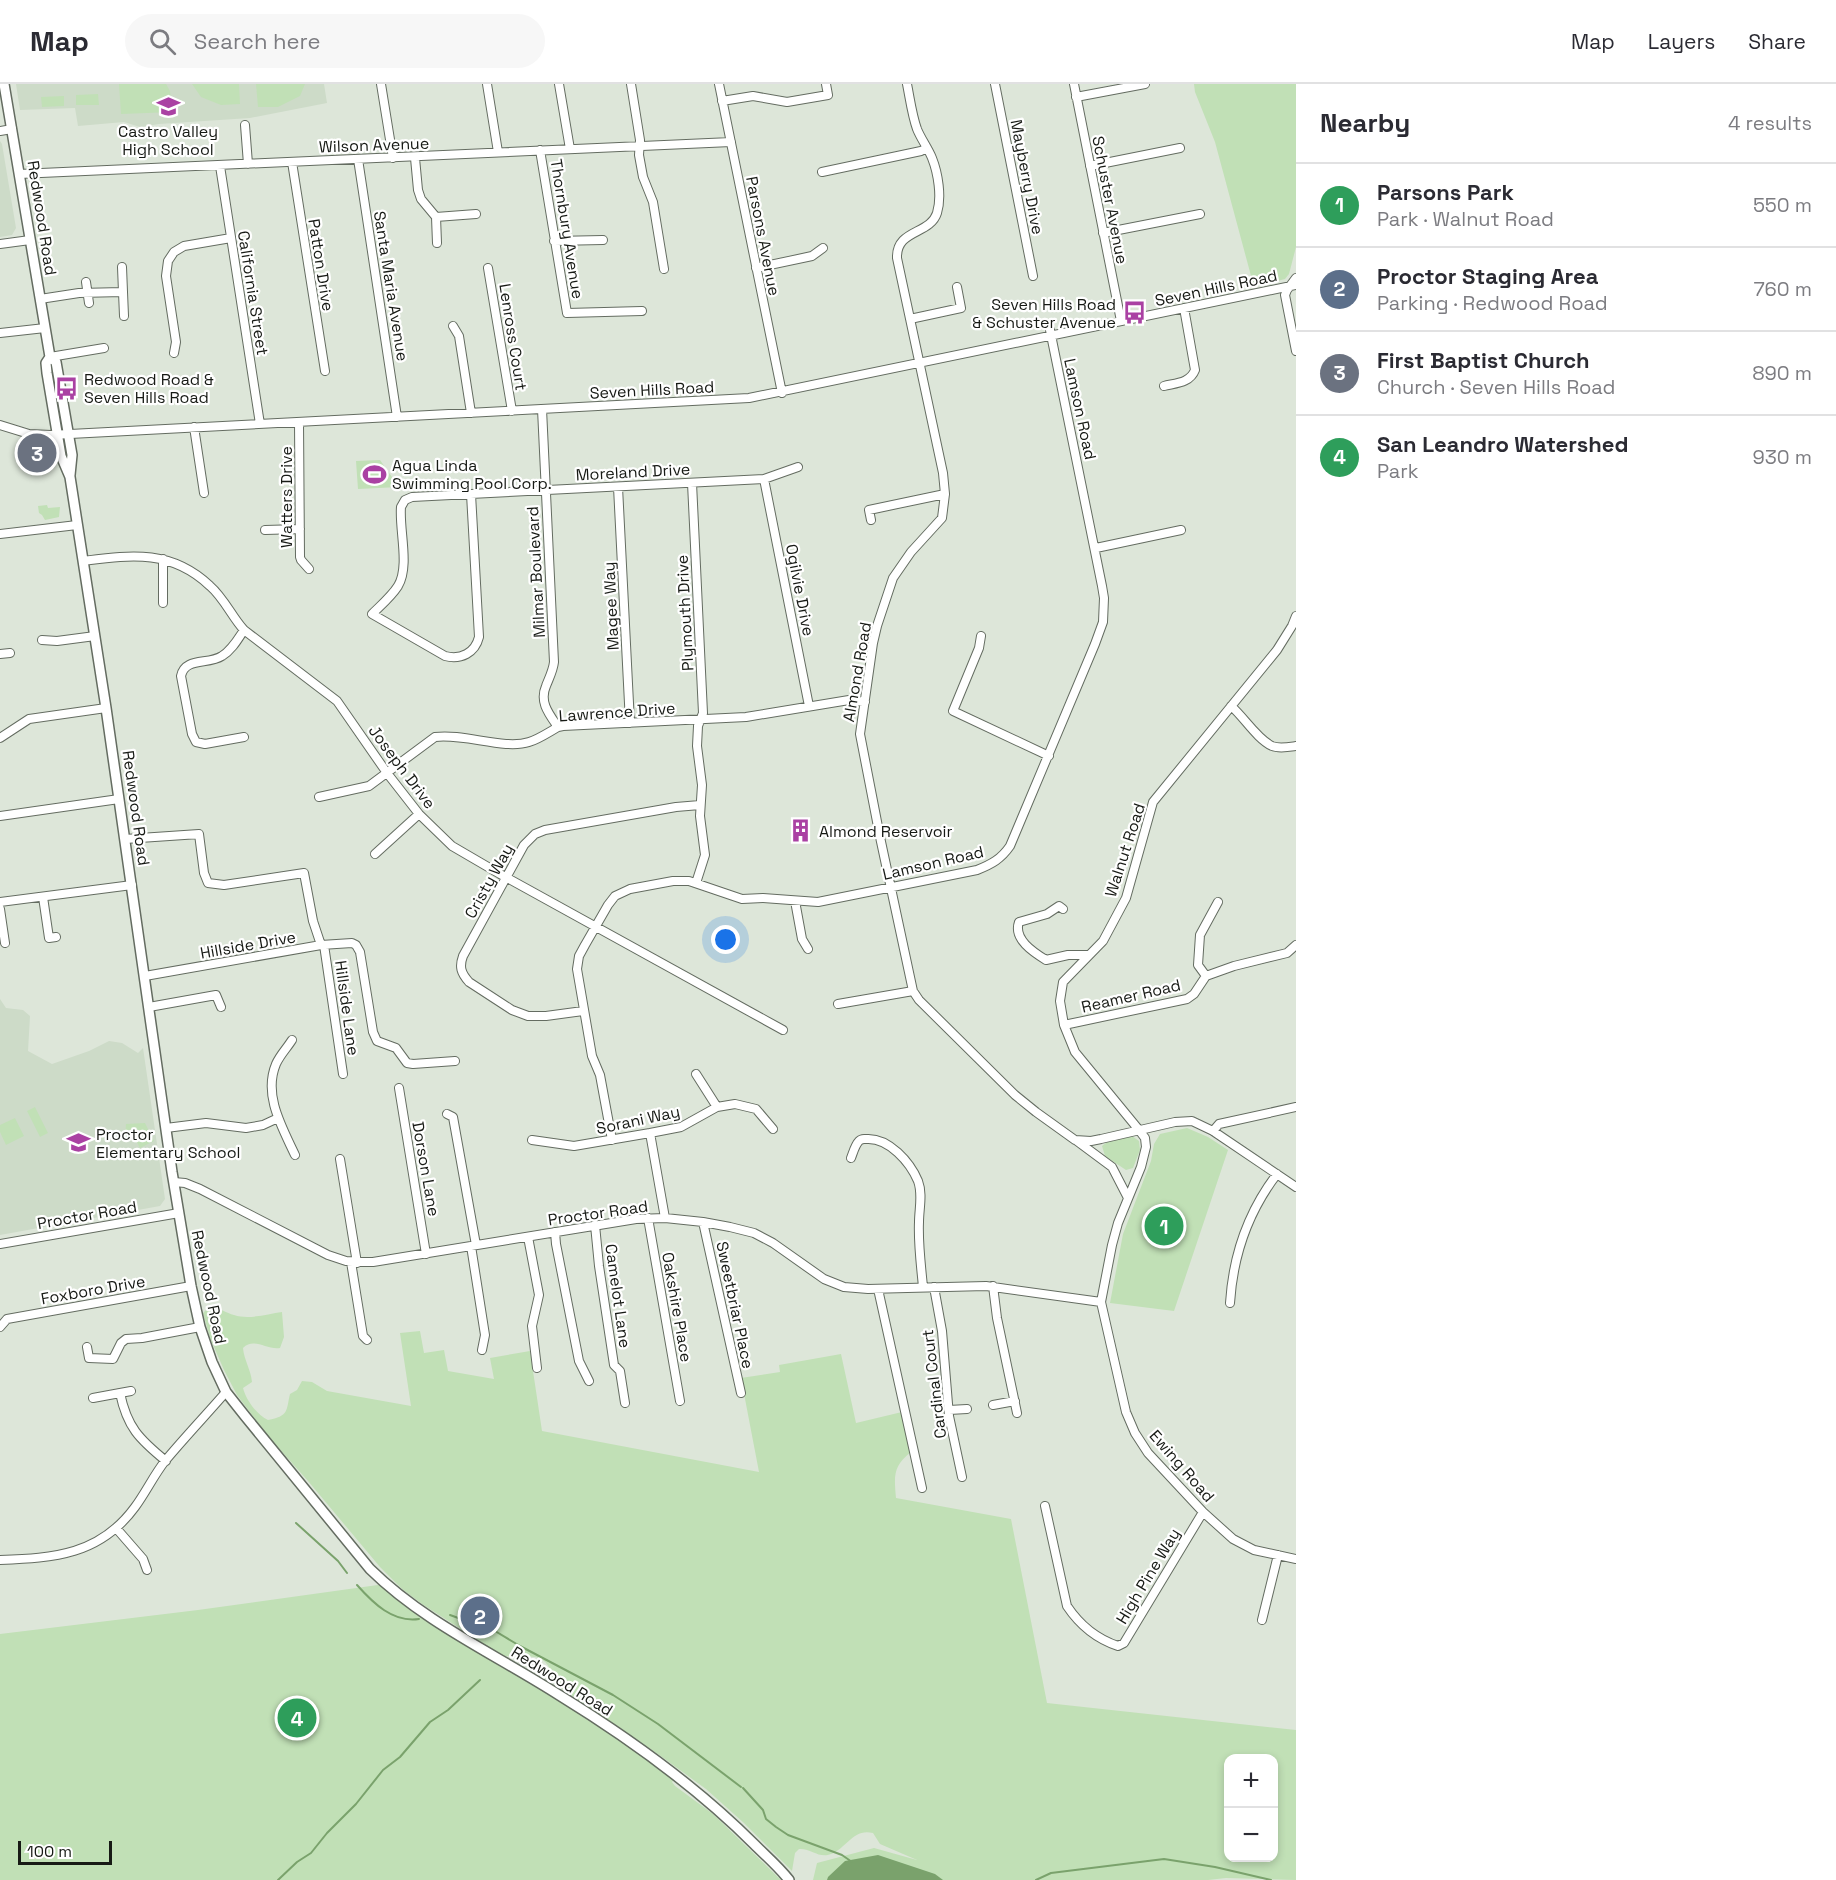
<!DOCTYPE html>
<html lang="en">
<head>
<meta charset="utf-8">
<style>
  body { margin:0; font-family:"Space Grotesk",sans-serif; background:#f7f7f7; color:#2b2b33 }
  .controls { position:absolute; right:18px; bottom:18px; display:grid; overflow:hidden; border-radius:12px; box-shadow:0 3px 9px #0003 }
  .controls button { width:54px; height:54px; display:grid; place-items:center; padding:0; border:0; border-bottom:2px solid #e1e1e2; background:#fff; color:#2b2b33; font:30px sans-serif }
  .scale { position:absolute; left:18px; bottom:15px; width:94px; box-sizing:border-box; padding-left:6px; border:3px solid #171a15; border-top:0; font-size:16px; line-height:21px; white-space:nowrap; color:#171a15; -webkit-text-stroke:4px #fff; paint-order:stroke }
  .you { position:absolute; left:726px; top:856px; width:21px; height:21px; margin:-15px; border:4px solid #fff; border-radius:50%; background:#1a73e8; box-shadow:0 0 0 9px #1a73e833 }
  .badge { display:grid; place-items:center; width:39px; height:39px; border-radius:50%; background:#aa41a3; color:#fff; font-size:20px; font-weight:700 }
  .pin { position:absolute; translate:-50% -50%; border:3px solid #fff; box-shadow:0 2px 6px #0006 }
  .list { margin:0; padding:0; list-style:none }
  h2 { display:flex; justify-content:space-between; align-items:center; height:78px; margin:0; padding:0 24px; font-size:26px }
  h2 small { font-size:20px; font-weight:400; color:#7c7c81 }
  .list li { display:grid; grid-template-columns:39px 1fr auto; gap:18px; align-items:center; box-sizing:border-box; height:84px; padding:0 24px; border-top:2px solid #e1e1e2 }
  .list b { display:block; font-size:22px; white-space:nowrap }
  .list p { margin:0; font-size:20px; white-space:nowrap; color:#7c7c81 }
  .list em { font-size:20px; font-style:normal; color:#7c7c81 }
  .icon { flex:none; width:33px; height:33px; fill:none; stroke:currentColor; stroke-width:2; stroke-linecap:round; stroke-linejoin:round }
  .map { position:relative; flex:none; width:1296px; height:1796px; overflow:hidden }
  header { display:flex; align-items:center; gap:36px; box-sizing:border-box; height:84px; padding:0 30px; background:#fff; border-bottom:2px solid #e1e1e2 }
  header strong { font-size:28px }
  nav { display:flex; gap:33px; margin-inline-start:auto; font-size:21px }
  .search { width:420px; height:54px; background:#f7f7f7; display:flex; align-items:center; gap:15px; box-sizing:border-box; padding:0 21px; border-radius:33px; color:#7c7c81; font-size:22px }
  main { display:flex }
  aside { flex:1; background:#fff }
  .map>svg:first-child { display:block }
</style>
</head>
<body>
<header>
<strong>Map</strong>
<div class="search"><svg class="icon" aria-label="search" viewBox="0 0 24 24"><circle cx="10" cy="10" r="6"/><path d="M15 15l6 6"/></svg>Search here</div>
<nav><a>Map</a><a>Layers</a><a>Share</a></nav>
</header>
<main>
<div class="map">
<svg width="1296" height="1796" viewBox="0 0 1296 1796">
  <rect width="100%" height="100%" fill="#dde6d9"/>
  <path fill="#cddbc8" d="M16,0H324L327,19L250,34L159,40L140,43L124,38L78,42L75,24L20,26Z
    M0,57L2,60L16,144L12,151L0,153Z
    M0,915L6,924L23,926L30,932L28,967L52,980L89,967L109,957L122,959L138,969L143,964L165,1115L160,1122L0,1151Z"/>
  <path fill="#c1e0b6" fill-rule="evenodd" d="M119,0H166L170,7L172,28L121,30Z
    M192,0H239L240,20L221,21L201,13Z
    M256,0H305L300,12L278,23H258Z
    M1194,0H1296V163L1289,190L1285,195L1254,203L1215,58L1195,8Z
    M98,10L99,21H76V11Z
    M64,12V22L42,23L41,13Z
    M380,376L399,403L358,405L356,377Z
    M47,421L48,424L60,423L59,433L45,436L42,431L39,429L38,422Z
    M35,1023L48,1049L40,1053L27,1027Z
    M15,1034L24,1052L6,1061L0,1048V1041Z
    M145,1039L154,1057L140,1064L133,1051L125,1055L126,1040Z
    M1187,1044L1208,1053L1228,1066L1174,1227L1110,1219L1123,1150L1151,1077L1154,1060L1160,1050Z
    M1132,1052L1139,1057L1140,1066L1133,1084L1126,1086L1105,1072L1102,1062L1107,1058Z
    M211,1224C221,1224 226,1229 234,1231C249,1236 267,1230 282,1228L284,1253L280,1264C266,1266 254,1253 243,1264C244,1276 251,1286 252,1298L243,1304C246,1316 257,1331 268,1336C289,1332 286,1327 290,1310L297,1306L302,1297L312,1298L327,1307L411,1322L400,1249L420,1247L424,1269L444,1266L448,1287L494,1295L490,1274L530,1267L542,1347L759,1388L741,1294L780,1288L779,1281L841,1270L856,1339L902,1328L911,1368C893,1382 894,1392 896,1414L1011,1435L1047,1619L1296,1646V1796L1226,1794L1208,1796H813L817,1779L874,1764L917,1776L880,1760L873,1749C853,1744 847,1764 831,1770C819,1775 811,1764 799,1765L795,1769L792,1787L744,1739L706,1705L662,1673L546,1594L550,1585C541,1565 517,1576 501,1571L422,1520L402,1505L380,1483L308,1397L268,1352L237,1311L224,1286L210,1254L203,1229L206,1226ZM1228,1674H1274V1774H1228Z
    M385,1500L481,1565L677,1692L672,1698L675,1702L713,1730L781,1796H0V1550L198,1526Z"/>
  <path fill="#7aa26c" d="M878,1771L935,1790L943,1796H827L828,1793L845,1777Z"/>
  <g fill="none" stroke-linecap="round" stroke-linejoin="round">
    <path stroke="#7aa26c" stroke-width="2" d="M296,1439L338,1477L347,1489
      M357,1501C373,1519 393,1539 419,1535
      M450,1531L461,1535L480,1545L495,1547L520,1562L613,1611L658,1640L741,1703
      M743,1704L763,1726L766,1735L776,1743L788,1751L842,1771L852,1778
      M278,1796L297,1778L311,1769L327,1749L356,1720L383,1686L400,1673L430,1638L448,1626L480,1596
      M1036,1796L1051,1789L1164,1775L1215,1783L1271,1796"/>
    <defs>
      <path id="minor" d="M381,0L393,74
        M487,0L498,68
        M559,0L570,65
        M631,0L640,56L639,71L643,93L653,118L664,185
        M719,0L782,309
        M907,0C910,15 912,31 917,45C921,55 928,64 932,74C938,89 942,113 937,129C930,151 896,145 897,174L943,389L945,410L942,434L911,468L893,494L877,542L873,559L860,650L880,753L913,907L919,916L1015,1011L1036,1028L1075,1056L1091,1057L1101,1055L1175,1038L1192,1037L1213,1047L1296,1103
        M995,0L1033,192
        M1074,0L1121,237
        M1076,13L1145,0
        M722,17L753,12L787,18L828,11L826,0
        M245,41L248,80
        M0,47L12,45
        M540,66L567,229L642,227
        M415,74L418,106L421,115L436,133L437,159
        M358,75L397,333
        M292,78L325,287
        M220,82L260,340
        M1090,82L1180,64
        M822,88L921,67L927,64
        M19,90L731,58
        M436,133L476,130
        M1103,149L1200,130
        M554,157L603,156
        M0,160L30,156
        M488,184L512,327
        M756,184L812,172L823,164
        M1296,194L1287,206L1285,211L1296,267
        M86,198L89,219
        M123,208L124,232
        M40,215L79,209L123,208L122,183
        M910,235L961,224L957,203
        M453,242L459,252L471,329
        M0,249L45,244
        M174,269L176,258L166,192L168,177L174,168L184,162L231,154
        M50,273L104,264
        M1164,302C1176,299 1190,299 1195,286L1184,224
        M542,325L554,578C553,587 549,594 546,602C539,618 549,630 558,643
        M299,338L300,473L301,476L309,485
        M0,341L29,350L51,351L749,314L1296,201
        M194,343L204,409
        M764,395L809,622
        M692,399L703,629L698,642L697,662L702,701L700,732L705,771L696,799
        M618,403L630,639
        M471,410L479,553C475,569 461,576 445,572L372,530C380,522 391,513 398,502C410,482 399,446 401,423L405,416L412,413L764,395L798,383
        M871,436L869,426L945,410
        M265,446L300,445
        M0,450L77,441
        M1096,464L1181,446
        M163,475V519
        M83,477C131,471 171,465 210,502C224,514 232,533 244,546L337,617L387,689L419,730L452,762L500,790L783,946
        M1296,532L1292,542L1277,566L1153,718L1126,814L1103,857L1063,898L1060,917L1064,941L1075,968L1139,1046L1145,1054L1146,1063L1141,1083L1118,1139L1112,1161L1101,1218L1126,1328L1135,1349L1148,1369L1203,1428L1233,1455L1254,1466L1296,1475
        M981,552L979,564L953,627L1049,672
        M42,556L57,557L95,552
        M0,570L10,569
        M1231,622C1244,633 1257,655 1272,662C1279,665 1289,663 1296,662
        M244,653L205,660L196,658L192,650L181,592C185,573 208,581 222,572C232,566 238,555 244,546
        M0,654L29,635L106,624
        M319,713L369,702L435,653C464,649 504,666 529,658C539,655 549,648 558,643L563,642L746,633L849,616L865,618
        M0,732L119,715
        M125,755L199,750L204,789L208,799L224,801L304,789L313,837L321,861
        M375,770L419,730
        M43,813L49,854L56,853
        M795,817L802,855L808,865
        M0,818L132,801
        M0,825L5,859
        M1063,825L1059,822L1047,830L1019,838C1013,855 1033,868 1046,876L1068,871H1088
        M324,861L343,990
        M145,892L321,861L352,859L356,861L360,868L373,948L377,957L396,964L407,979L413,980L455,977
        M1206,892L1198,881L1200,851L1218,818
        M838,920L913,907
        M149,923L216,911L221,923
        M583,927L546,932H528L512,926L469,898C461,889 459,883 463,872L524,761L535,750L545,746L676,723L700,721
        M1064,941L1187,915L1194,910L1206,892L1234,882L1287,869L1296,861
        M292,956C287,964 280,971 276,980C263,1011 282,1043 295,1071
        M696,990L717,1023
        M399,1004L426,1170
        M447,1030L453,1033L476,1161
        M166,1044L206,1039L246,1044L263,1041L278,1034
        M1213,1047L1219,1040L1296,1023
        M650,1049L665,1134
        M532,1056L574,1062L650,1049L681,1043L717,1023L735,1020L756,1025L773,1045
        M612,1056L600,991L592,972L577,885L579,872L585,861L608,821L615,812L630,805L673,797H689L742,815L763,814L818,818L977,786C992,780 1001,775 1010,762L1095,560L1103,538L1104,514L1102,502L1050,246
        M1077,1057L1112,1083L1128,1114
        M851,1074C853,1069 855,1061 859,1057C862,1054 863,1055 867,1055C889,1054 910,1078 918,1097C923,1110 919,1125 919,1138C918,1160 921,1181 923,1203
        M340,1075L357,1179
        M174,1098L185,1099L200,1105L328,1171L346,1177L373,1178L636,1135L665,1134L703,1138L730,1143L754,1149L773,1159L824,1195L844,1203L868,1205L986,1202L1101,1218
        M648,1134L680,1317
        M703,1138L741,1309
        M595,1141L599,1182L614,1281L620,1287L625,1319
        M555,1148L556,1160L579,1277L589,1297
        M528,1153L539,1211L532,1242L537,1284
        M0,1160L179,1129
        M471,1162L485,1251L482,1266
        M351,1178L363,1252L367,1256
        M993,1202L997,1234L1017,1329
        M934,1203L942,1247L949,1332L962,1393
        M878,1205L922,1404
        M1230,1219C1233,1172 1248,1128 1277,1090
        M0,1243L7,1235L191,1202
        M87,1263L89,1274L113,1275L121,1259L126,1255L142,1254L200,1243
        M120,1309L131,1307
        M93,1314L120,1309C127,1343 139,1355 166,1377
        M993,1321L1015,1317
        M949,1326L967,1325
        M1045,1422L1067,1522C1079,1540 1097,1555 1118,1562L1124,1559L1203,1428
        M116,1444L143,1475L147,1486
        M0,1476C54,1474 100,1471 135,1423C146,1408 154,1391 165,1377C185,1353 206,1331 226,1308
        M1262,1536L1278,1471"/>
      <path id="major" d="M4,0L50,273L46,279L47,289L61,372L70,393L106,624L172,1088L191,1202L200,1243L212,1278L226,1308L245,1332L370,1485C425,1539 495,1570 559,1611C629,1654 696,1702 754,1760C766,1772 779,1783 789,1796
        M50,273L56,278L72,371L70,391"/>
    </defs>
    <use href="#minor" stroke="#646c61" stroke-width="10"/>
    <use href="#major" stroke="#646c61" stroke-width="12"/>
    <use href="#minor" stroke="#fff" stroke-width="8"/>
    <use href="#major" stroke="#fff" stroke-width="9"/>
  </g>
  <defs>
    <symbol id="school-bare" viewBox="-9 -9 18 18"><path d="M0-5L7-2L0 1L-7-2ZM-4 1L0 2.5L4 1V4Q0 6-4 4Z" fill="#aa41a3" stroke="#fff" stroke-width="2.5" paint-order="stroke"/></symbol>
    <symbol id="bus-bare" viewBox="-9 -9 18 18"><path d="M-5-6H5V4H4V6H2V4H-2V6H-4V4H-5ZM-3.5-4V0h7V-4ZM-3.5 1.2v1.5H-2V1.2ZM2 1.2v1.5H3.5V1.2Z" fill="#aa41a3" stroke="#fff" stroke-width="2.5" paint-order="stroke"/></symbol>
    <symbol id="stadium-bare" viewBox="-9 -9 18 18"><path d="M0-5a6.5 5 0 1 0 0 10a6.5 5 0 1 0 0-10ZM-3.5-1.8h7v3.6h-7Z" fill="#aa41a3" stroke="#fff" stroke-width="2.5" paint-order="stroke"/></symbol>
    <symbol id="building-bare" viewBox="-9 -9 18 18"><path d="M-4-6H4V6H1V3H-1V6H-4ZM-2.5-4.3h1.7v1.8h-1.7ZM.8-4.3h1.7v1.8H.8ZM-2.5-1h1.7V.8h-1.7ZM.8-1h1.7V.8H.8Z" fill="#aa41a3" stroke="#fff" stroke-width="2.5" paint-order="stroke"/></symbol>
  </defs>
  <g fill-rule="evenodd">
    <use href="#school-bare" x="152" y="6" width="33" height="33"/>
    <use href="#bus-bare" x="1118" y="212" width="33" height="33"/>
    <use href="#bus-bare" x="50" y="288" width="33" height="33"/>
    <use href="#stadium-bare" x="358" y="374" width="33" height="33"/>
    <use href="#building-bare" x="784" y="730" width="33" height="33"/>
    <use href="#school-bare" x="62" y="1042" width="33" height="33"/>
  </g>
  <g text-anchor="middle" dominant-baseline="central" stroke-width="4.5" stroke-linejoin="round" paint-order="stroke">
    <g font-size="16" fill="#171a15" stroke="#fff" text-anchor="start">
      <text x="168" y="47" text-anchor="middle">Castro Valley<tspan x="168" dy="18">High School</tspan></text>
      <text x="1116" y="220" text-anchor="end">Seven Hills Road<tspan x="1116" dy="18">&amp; Schuster Avenue</tspan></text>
      <text x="84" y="295">Redwood Road &amp;<tspan x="84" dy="18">Seven Hills Road</tspan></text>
      <text x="392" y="381">Agua Linda<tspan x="392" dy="18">Swimming Pool Corp.</tspan></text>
      <text x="819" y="747">Almond Reservoir</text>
      <text x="96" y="1050">Proctor<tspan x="96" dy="18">Elementary School</tspan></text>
    </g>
    <g font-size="16" fill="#171a15" stroke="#fff">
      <text transform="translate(374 61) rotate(-2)">Wilson Avenue</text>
      <text transform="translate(1027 93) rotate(79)">Mayberry Drive</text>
      <text transform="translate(1110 116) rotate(79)">Schuster Avenue</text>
      <text transform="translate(42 134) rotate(81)">Redwood Road</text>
      <text transform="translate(567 145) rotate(81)">Thornbury Avenue</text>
      <text transform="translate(763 152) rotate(79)">Parsons Avenue</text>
      <text transform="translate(321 181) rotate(81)">Patton Drive</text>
      <text transform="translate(391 202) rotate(81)">Santa Maria Avenue</text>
      <text transform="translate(1216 204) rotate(-12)">Seven Hills Road</text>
      <text transform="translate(253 209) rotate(81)">California Street</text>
      <text transform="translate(513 253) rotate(81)">Lenross Court</text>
      <text transform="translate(652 306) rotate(-3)">Seven Hills Road</text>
      <text transform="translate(1080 325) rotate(78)">Lamson Road</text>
      <text transform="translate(633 388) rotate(-3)">Moreland Drive</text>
      <text transform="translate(286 413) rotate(-90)">Watters Drive</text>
      <text transform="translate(536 488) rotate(-93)">Milmar Boulevard</text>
      <text transform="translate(800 506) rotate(79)">Ogilvie Drive</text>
      <text transform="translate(611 522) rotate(-93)">Magee Way</text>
      <text transform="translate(685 529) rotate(-93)">Plymouth Drive</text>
      <text transform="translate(857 588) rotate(-80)">Almond Road</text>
      <text transform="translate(617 628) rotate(-4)">Lawrence Drive</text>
      <text transform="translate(402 683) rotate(53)">Joseph Drive</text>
      <text transform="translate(136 724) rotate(82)">Redwood Road</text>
      <text transform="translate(1125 766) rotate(-72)">Walnut Road</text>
      <text transform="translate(933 779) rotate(-13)">Lamson Road</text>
      <text transform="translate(489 797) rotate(-61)">Cristy Way</text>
      <text transform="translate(248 861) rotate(-10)">Hillside Drive</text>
      <text transform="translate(1131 912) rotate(-13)">Reamer Road</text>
      <text transform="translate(347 924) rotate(82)">Hillside Lane</text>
      <text transform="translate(638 1036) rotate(-12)">Sorani Way</text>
      <text transform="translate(426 1085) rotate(80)">Dorson Lane</text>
      <text transform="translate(598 1129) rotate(-8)">Proctor Road</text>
      <text transform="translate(87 1131) rotate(-10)">Proctor Road</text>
      <text transform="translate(209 1203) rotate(78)">Redwood Road</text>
      <text transform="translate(93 1206) rotate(-10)">Foxboro Drive</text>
      <text transform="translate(618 1212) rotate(82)">Camelot Lane</text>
      <text transform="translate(735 1221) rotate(78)">Sweetbriar Place</text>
      <text transform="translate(677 1223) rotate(80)">Oakshire Place</text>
      <text transform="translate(934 1300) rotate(-97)">Cardinal Court</text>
      <text transform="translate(1182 1382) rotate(49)">Ewing Road</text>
      <text transform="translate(1148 1492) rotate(-59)">High Pine Way</text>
      <text transform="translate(562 1597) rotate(32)">Redwood Road</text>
    </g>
  </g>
</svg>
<div class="controls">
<button>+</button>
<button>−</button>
</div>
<div class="scale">100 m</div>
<div class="you"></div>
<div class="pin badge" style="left:1164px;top:1142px;background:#2e9e5b">1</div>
<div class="pin badge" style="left:480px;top:1532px;background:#5c6f8a">2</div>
<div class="pin badge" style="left:37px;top:369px;background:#6b7280">3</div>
<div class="pin badge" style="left:297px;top:1634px;background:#2e9e5b">4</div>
</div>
<aside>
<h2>Nearby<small>4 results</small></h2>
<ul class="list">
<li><span class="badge" style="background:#2e9e5b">1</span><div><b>Parsons Park</b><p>Park · Walnut Road</p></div><em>550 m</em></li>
<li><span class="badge" style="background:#5c6f8a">2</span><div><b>Proctor Staging Area</b><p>Parking · Redwood Road</p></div><em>760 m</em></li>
<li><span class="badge" style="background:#6b7280">3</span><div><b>First Baptist Church</b><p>Church · Seven Hills Road</p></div><em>890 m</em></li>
<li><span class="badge" style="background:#2e9e5b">4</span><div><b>San Leandro Watershed</b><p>Park</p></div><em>930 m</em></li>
</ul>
</aside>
</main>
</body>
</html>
